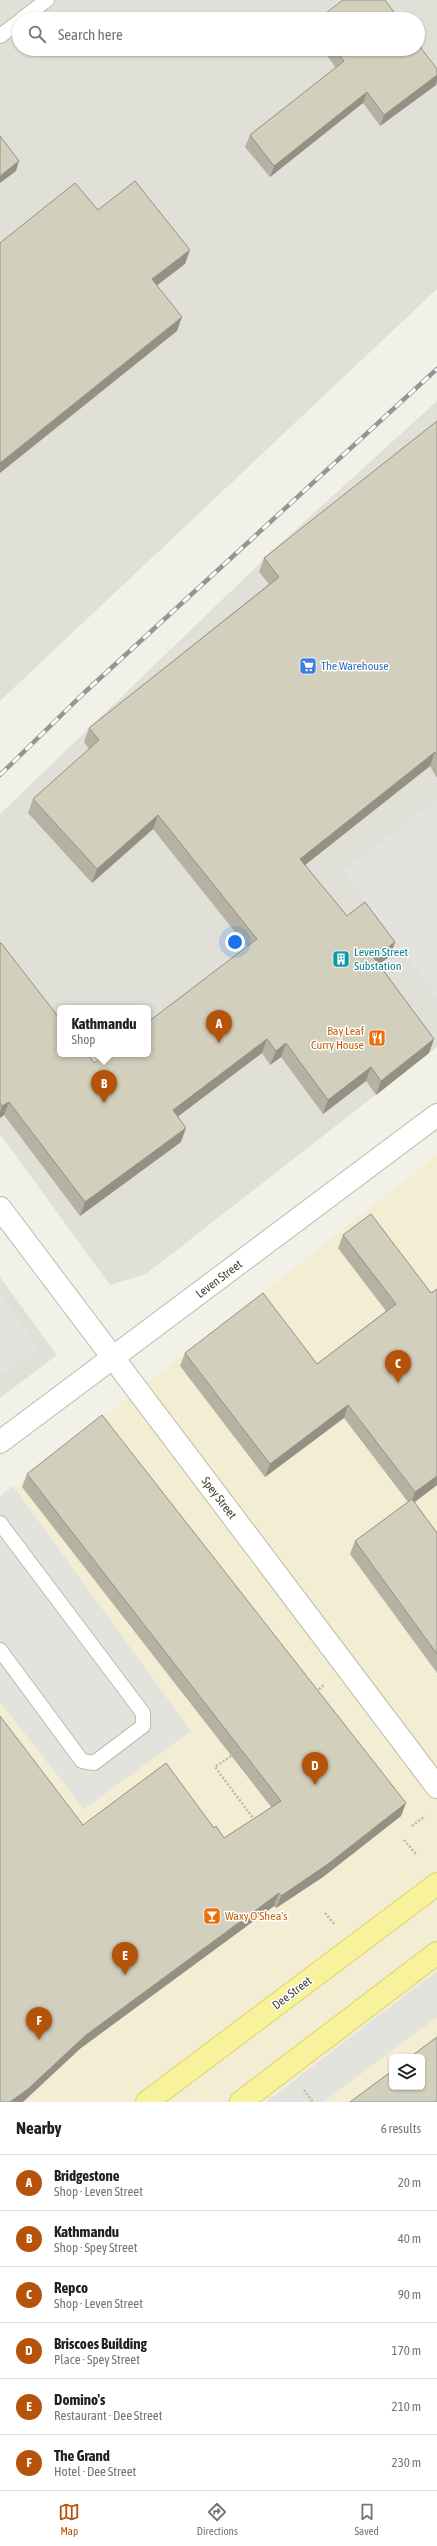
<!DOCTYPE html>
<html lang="en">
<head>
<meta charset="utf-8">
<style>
  body { margin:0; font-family:"Asap Condensed",sans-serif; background:#f2f2f2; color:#202124 }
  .controls { position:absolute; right:12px; bottom:12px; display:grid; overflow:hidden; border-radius:6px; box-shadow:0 1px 3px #0004 }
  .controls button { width:36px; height:36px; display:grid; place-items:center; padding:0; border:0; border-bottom:1px solid #e0e0e0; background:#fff; color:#202124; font:20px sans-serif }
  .you { position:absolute; left:235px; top:942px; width:14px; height:14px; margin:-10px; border:3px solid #fff; border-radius:50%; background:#1a73e8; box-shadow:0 0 0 6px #1a73e833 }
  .badge { display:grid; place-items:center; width:26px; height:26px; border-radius:50%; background:#b45309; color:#fff; font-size:13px; font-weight:700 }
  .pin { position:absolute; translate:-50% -33px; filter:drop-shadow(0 1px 2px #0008) }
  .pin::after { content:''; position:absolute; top:21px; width:14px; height:12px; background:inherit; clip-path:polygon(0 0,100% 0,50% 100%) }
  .popup { position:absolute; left:57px; top:1005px; width:94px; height:52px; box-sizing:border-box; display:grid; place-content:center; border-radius:6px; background:#fff; filter:drop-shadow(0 1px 3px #0005); font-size:13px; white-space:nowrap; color:#757577 }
  .popup b { font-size:15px; color:#202124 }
  .popup::after { content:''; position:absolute; left:50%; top:100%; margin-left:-8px; border:8px solid transparent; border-top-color:#fff }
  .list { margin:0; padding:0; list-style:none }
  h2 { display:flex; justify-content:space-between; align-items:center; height:52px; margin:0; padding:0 16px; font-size:17px }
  h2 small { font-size:13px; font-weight:400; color:#757577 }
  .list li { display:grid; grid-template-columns:26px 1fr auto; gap:12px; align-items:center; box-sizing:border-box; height:56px; padding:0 16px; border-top:1px solid #e0e0e0 }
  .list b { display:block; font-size:15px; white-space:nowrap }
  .list p { margin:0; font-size:13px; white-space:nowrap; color:#757577 }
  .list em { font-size:13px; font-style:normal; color:#757577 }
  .icon { flex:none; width:22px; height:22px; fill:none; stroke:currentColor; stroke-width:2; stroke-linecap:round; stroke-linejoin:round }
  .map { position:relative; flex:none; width:437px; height:2102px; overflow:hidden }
  .search { position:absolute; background:#fff; box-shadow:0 1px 3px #0004; left:12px; right:12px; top:12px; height:44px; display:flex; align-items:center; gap:10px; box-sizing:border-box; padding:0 14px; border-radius:22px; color:#757577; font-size:15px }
  .sheet { height:388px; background:#fff }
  nav { display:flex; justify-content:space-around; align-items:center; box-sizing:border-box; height:56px; border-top:1px solid #e0e0e0; background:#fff; font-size:11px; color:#757577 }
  nav a { display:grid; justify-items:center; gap:2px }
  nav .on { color:#b45309 }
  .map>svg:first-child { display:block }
</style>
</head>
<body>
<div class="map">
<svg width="437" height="2102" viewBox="0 0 437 2102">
  <rect width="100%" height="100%" fill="#f2f1e7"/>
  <path fill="#f3edd3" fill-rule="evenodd" d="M437,1155V2102H0V1499ZM392,2057H422V2087H392Z"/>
  <path fill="#e1e0d8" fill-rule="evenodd" d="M0,0H437V289L0,701ZM19,19H418V49H19Z
    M437,401V1047L146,1274L110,1285L0,1134V814L282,542ZM60,1008H148V1054H60Z
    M0,1277L57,1355L0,1398Z"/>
  <path fill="#e3e3de" d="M437,800V997L343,871Z
    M0,1294L38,1347L0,1376Z
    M13,1486L191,1731L84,1809L0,1702V1496Z
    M437,1971V2017L323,2102H266Z"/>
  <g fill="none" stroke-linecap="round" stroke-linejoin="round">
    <defs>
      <path id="service" d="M22,19L47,0
        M0,36L19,22
        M0,1523L143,1713V1726L94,1763L82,1761L0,1650"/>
      <path id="minor" d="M0,1208L437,1787"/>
      <path id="tertiary" d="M0,1442L437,1115"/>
      <path id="primary" d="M147,2102L437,1884
        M241,2102L437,1953"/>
    </defs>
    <use href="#service" stroke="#bdbbaa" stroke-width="16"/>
    <use href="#minor" stroke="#bdbbaa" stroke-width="24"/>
    <use href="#tertiary" stroke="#bdbbaa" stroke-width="24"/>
    <use href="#primary" stroke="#dbd36c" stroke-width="24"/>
    <path stroke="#beba9c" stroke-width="2.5" stroke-dasharray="2 2" stroke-linecap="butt" d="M316,1692L324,1685
      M231,1756L215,1767L256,1822
      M412,1826L425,1816
      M404,1840L417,1855
      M325,1913L335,1925
      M304,2090L313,2102"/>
    <use href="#service" stroke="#fff" stroke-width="14"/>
    <use href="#minor" stroke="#fff" stroke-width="22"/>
    <use href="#tertiary" stroke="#fff" stroke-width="22"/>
    <use href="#primary" stroke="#f7f29b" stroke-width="22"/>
    <defs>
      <path id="rail" d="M0,775L85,692L437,369"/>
    </defs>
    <use href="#rail" stroke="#959595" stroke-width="4.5"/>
    <use href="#rail" stroke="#fff" stroke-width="3" stroke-dasharray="9" stroke-linecap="butt"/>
  </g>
  <path fill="#b5b2a3" d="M322,49H418L437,69V81L436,85L380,126L363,103L270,177L245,147L250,135L336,68Z
    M437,421V778L430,766L305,865L347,916L395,942L390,956L379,964L434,1039L429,1053L376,1095L366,1081L323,1114L281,1057L270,1065L262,1053L177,1117L181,1142L80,1216L4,1115L0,1118V943L94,1063L247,947L153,829L92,883L28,813L33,799L89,749L84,742L89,728L269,584L259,572L264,558Z
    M343,1235L431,1293L437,1289V1485L414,1502L437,1533V1673L350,1554L355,1541L408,1502L344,1418L265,1477L180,1366L185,1353L317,1364L386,1311L338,1248Z
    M27,1474L401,1816L323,1877L276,1908L274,1906L81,2048L83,1825L214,1828L224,1838L272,1808L22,1487Z"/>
  <path fill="#949184" d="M437,75V81L436,85L380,126L384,115Z
    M367,92L363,103L270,177L274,166Z
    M19,161L16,171L0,183V176Z
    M190,250L185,264L147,293L152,279Z
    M182,317L177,331L0,473V463Z
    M435,752L430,766L295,873L300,859Z
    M158,815L153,829L92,883L97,869Z
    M395,942L390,956L369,972L374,958Z
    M267,1039L262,1053L168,1124L173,1110Z
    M434,1039L429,1053L376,1095L381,1081Z
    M286,1043L281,1057L270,1065L276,1051Z
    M371,1067L366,1081L323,1114L328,1100Z
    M9,1102L4,1115L0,1118V1112L2,1106Z
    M186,1128L181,1142L80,1216L85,1202Z
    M348,1405L344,1418L265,1477L270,1464Z
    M437,1476V1485L411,1505L415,1492Z
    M406,1803L401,1816L323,1877L276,1908L281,1896Z
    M279,1893L274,1906L81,2048L23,2102H10L86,2035Z"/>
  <path fill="#d3cfbd" stroke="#949184" d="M343,0H385L399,19H318Z
    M418,44L437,69V75L384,115L367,92L274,166L250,135L344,61L335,49H418Z
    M0,136L19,161L0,176Z
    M135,181L190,250L152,279L182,317L0,463V243L75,183L98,210Z
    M437,421V756L435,752L300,859L347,916L365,902L395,942L374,958L434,1039L381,1081L371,1067L328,1100L286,1043L276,1051L267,1039L173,1110L186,1128L85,1202L9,1102L2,1106L0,1103V943H1L60,1019V1054H87L94,1063L106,1054H148V1022L257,939L158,815L97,869L33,799L99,740L89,728L279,577L264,558Z
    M371,1214L431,1293L437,1289V1476L415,1492L348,1405L270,1464L185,1353L263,1293L317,1364L396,1304L343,1235Z
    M102,1415L406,1803L328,1864L281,1896L279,1893L86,2035L28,2089L10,2102H0V1716L83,1825L166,1763L214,1828L216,1826L224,1838L281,1801L27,1474Z
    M412,1499L437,1533V1654L355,1541Z
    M437,2037V2102H350L392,2071V2087H422V2057H410Z"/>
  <defs>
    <symbol id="supermarket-square" viewBox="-11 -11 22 22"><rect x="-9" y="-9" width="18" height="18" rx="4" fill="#3f7fe0" stroke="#fff"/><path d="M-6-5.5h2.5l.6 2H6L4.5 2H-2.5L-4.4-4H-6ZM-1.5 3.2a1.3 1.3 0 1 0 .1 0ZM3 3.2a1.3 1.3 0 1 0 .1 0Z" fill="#fff"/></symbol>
    <symbol id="building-square" viewBox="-11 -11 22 22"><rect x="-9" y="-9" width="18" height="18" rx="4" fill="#0f9aa8" stroke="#fff"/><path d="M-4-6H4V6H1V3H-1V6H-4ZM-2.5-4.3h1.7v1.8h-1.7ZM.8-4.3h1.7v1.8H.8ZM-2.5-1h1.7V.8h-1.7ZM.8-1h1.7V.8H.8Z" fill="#fff"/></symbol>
    <symbol id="restaurant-square" viewBox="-11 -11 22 22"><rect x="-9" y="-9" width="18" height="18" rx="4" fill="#e8710a" stroke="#fff"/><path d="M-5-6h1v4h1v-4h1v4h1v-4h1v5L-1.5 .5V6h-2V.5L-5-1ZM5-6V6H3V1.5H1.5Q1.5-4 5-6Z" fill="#fff"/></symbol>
    <symbol id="bar-square" viewBox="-11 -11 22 22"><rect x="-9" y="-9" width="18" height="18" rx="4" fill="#e8710a" stroke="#fff"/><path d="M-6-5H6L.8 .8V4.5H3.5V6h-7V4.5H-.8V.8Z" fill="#fff"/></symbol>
  </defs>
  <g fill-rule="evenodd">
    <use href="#supermarket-square" x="298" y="656" width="20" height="20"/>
    <use href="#building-square" x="331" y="949" width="20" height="20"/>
    <use href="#restaurant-square" x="367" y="1028" width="20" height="20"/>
    <use href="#bar-square" x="202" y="1906" width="20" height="20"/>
  </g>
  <g text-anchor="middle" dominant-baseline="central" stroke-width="3" stroke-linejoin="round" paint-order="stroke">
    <g font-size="12" fill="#366cbe" stroke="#fff" text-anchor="start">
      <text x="321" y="666">The Warehouse</text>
    </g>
    <g font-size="12" fill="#0d838f" stroke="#fff" text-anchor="start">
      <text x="354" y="952">Leven Street<tspan x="354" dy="14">Substation</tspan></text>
    </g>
    <g font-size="12" fill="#c56008" stroke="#fff" text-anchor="end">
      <text x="364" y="1031">Bay Leaf<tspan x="364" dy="14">Curry House</tspan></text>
      <text x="225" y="1916" text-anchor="start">Waxy O'Shea's</text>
    </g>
    <g font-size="12" fill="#454236" stroke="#fff">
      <text transform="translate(219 1279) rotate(-37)">Leven Street</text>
      <text transform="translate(219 1498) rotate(53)">Spey Street</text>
      <text transform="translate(292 1993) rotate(-37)">Dee Street</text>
    </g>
  </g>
</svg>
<div class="controls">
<button><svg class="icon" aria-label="layers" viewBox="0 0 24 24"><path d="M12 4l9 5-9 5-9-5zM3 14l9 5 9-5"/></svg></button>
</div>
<div class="you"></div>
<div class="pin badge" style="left:219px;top:1043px">A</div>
<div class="pin badge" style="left:104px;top:1103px">B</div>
<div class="popup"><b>Kathmandu</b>Shop</div>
<div class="pin badge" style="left:398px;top:1383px">C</div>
<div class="pin badge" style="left:315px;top:1785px">D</div>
<div class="pin badge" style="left:125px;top:1975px">E</div>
<div class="pin badge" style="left:39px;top:2040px">F</div>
<div class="search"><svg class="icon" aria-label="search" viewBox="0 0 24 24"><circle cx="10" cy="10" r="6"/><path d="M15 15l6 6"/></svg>Search here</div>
</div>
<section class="sheet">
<h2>Nearby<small>6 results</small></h2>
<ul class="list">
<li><span class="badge">A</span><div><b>Bridgestone</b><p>Shop · Leven Street</p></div><em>20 m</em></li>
<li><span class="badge">B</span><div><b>Kathmandu</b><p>Shop · Spey Street</p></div><em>40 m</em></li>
<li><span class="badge">C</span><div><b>Repco</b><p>Shop · Leven Street</p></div><em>90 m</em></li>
<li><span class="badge">D</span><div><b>Briscoes Building</b><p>Place · Spey Street</p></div><em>170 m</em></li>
<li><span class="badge">E</span><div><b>Domino's</b><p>Restaurant · Dee Street</p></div><em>210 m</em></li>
<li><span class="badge">F</span><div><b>The Grand</b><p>Hotel · Dee Street</p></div><em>230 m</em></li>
</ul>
</section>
<nav>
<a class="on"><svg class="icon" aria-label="map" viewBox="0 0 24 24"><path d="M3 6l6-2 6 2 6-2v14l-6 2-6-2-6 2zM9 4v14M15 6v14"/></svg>Map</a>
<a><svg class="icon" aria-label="directions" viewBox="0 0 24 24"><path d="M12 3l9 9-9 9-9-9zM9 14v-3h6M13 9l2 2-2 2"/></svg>Directions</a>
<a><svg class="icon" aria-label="saved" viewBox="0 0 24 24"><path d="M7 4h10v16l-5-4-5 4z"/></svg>Saved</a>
</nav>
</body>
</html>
